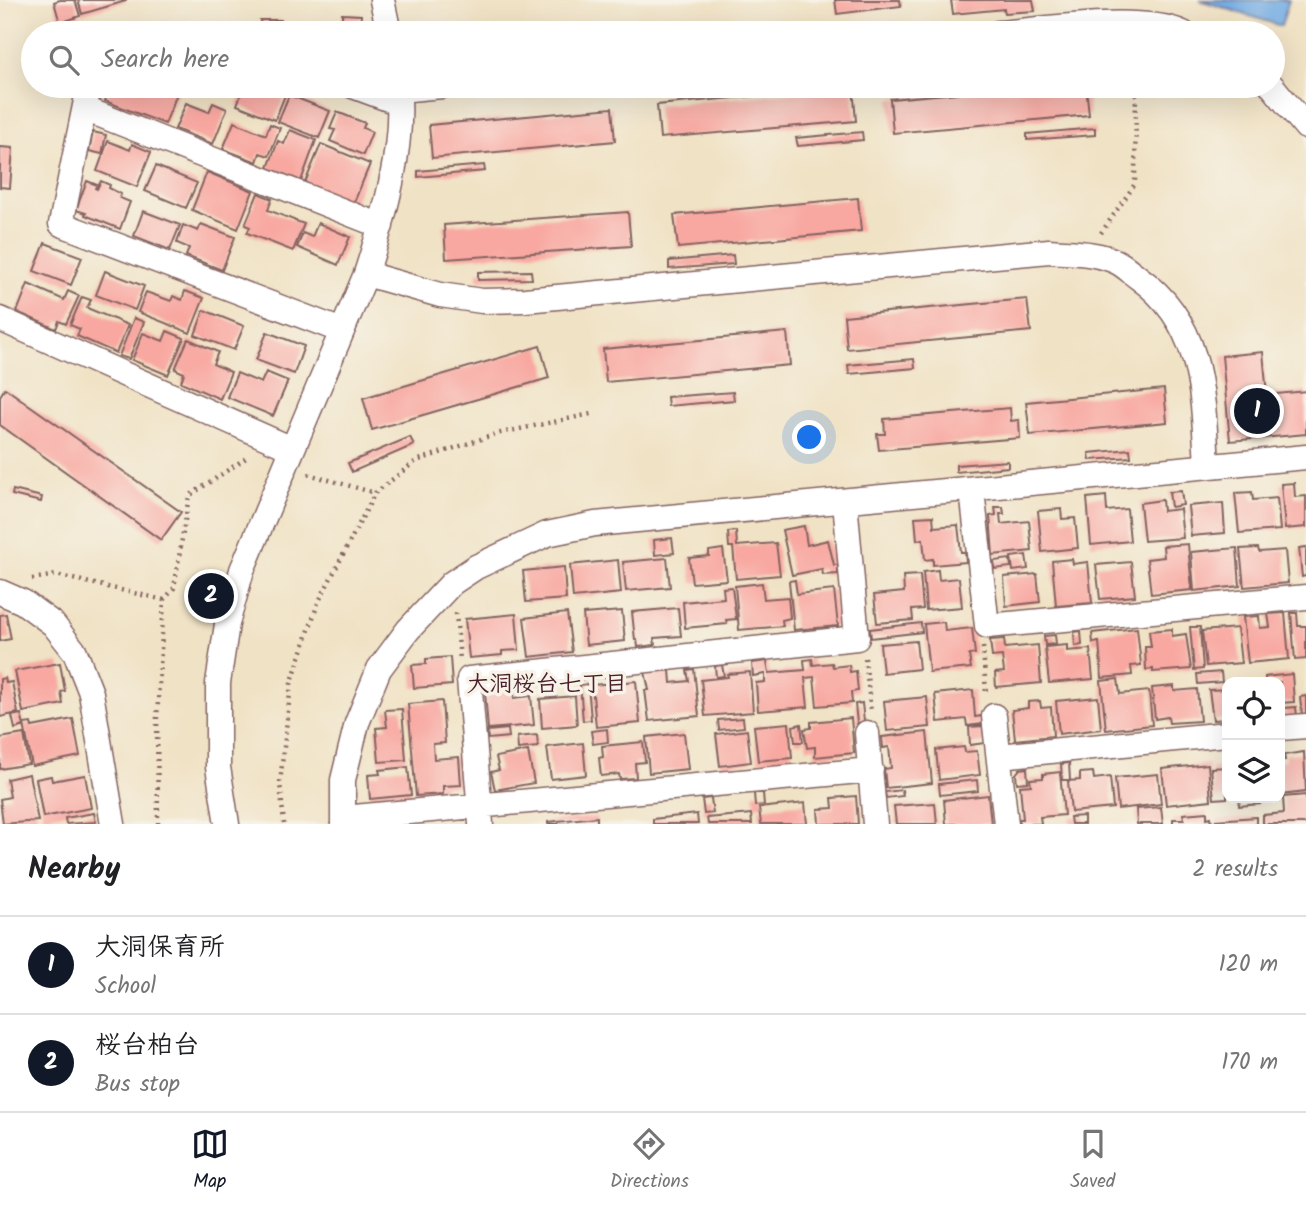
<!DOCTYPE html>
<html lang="en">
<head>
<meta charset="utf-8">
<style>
  body { margin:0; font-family:Kalam,"Klee One",sans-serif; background:#f2f2f2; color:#202124 }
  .controls { position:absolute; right:21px; bottom:21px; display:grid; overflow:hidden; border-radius:14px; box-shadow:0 7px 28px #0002 }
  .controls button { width:63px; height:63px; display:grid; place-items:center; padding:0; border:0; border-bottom:2px solid #e0e0e0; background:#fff; color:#202124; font:35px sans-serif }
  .you { position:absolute; left:810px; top:438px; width:24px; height:24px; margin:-18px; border:5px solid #fff; border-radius:50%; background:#1a73e8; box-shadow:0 0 0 10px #1a73e833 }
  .badge { display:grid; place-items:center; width:46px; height:46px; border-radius:50%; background:#111827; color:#fff; font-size:23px; font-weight:700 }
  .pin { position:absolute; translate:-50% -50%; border:4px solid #fff; box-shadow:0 2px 7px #0006 }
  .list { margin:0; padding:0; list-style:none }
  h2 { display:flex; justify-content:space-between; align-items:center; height:91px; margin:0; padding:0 28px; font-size:30px }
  h2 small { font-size:23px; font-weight:400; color:#757577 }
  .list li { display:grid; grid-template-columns:46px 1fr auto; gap:21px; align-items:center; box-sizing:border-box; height:98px; padding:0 28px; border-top:2px solid #e0e0e0 }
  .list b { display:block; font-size:26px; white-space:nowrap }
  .list p { margin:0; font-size:23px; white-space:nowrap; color:#757577 }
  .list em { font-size:23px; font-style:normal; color:#757577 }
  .icon { flex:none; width:38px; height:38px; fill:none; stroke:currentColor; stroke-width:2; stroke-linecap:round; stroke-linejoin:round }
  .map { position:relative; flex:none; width:1306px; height:824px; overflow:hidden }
  .search { position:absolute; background:#fff; box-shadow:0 7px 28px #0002; left:21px; right:21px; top:21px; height:77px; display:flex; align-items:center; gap:18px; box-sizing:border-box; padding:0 24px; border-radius:38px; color:#757577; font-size:26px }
  .sheet { height:287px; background:#fff }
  nav { display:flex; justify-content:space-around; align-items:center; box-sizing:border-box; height:98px; border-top:2px solid #e0e0e0; background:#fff; font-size:19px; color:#757577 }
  nav a { display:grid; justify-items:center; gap:4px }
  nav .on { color:#111827 }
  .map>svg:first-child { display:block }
</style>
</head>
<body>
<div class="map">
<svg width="1306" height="824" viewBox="0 0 1306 824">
  <rect width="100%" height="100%" fill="#f7f3e8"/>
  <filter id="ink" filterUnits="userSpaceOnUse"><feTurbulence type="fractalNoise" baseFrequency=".0143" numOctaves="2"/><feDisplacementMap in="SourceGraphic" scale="14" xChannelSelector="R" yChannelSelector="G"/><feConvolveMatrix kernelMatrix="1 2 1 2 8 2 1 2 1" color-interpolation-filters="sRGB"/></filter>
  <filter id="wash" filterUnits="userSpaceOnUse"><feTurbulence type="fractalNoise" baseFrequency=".00686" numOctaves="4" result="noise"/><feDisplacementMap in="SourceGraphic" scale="28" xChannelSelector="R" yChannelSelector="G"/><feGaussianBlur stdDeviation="1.57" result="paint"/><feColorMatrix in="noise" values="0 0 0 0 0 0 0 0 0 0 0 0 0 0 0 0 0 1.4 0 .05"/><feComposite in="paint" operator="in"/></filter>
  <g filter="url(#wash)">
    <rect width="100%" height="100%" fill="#f0e2c5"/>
    <path fill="#74ade4" stroke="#5f6688" stroke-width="2" d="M1200,0H1289L1281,26Z"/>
    <g id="blocks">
      <path fill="#f8a8a1" d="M60,0H75L80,16L60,23L54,2Z
        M78,0H126V1L82,14Z
        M835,0H900L901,6L837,14Z
        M951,0H1033L1035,11L1005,13L1004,9L953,14Z
        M342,14L361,15L360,33H342Z
        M260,20H281L282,33H261Z
        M288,23H340V33H288Z
        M111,86H165L178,91L165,124L105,101Z
        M244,86H262L285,95L275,120L237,105Z
        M1037,86H1086L1089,115L893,133L890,99Z
        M853,87L856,121L660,138L657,105Z
        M289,95L330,111L319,138L278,122Z
        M186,103L209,112L213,103L227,109L213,144L175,129Z
        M612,108L615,141L432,158L429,125Z
        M337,112L365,123L363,128L372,132L363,155L330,141L335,130L330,129Z
        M234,122L266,135L270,124L280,128L269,156L260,153L257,162L223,149Z
        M1095,128V135L1027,140V134Z
        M290,130L316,140L301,181L268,168L278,141L284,144Z
        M93,132L106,135L102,154L89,151Z
        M862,132L863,140L798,146L796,138Z
        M108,141L130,150L132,144L151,152L137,187L97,171Z
        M321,144L370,164L353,205L304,185Z
        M0,147L13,148L10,188L0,187Z
        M484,165L485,171L418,177V171Z
        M156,166L197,183L186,208L145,191Z
        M207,172L253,191L238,229L192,210Z
        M87,181L97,185L95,188L97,189L101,181L110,185L109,188L121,194L120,198L130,202L120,229L85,215L86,213L76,210Z
        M258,193L272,199L268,210L304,224L293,251L247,233L250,227L245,225Z
        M858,198L861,231L678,248L674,215Z
        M143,211L180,225L170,250L134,236Z
        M628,212L631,246L446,259L444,225Z
        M318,223L350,237L338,265L297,247L303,233L312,237Z
        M201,224L235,237L222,270L186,256L189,248L177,243L183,225L198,231Z
        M45,243L82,257L71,285L34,271Z
        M733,255L734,264L669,269V261Z
        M105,271L144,286L135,310L96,295Z
        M531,271L532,279L478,280V272Z
        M28,284L64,300L68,291L79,296L66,324L59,321L56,329L17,312Z
        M185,291L204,298L190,333L138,312L146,292L171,301L173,296L182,300Z
        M82,297L91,300L87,308L128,325L116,353L77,336L80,329L70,325Z
        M1027,299L1031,331L847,349L844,316Z
        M204,310L244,326L234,350L195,335Z
        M134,318L144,322L129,359L119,356Z
        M167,331L184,338L168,375L132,360L143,333L163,341Z
        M267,332L304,346L294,374L256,360Z
        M787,332L790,365L606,382L603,349Z
        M188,339L218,352L213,364L231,372L220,399L181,382L184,373L175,369Z
        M540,346L549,378L372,430L363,398Z
        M1263,352L1267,395L1306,391V434L1230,441L1222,356Z
        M914,359L915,368L849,374L848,365Z
        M266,372L288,381L273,416L227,397L237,373L261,383Z
        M5,388L181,512L161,540L0,425V396Z
        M1164,389L1167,422L1030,435L1026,402Z
        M733,392L734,400L668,406L667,397Z
        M1010,408L1011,421L1019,420L1020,438L879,450L877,434H885L884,419Z
        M410,437L414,445L352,472L348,463Z
        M1130,449L1131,457L1090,460L1089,453Z
        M1008,461V467L956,472V465Z
        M1294,483L1295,497L1306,496V527L1285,529L1281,484Z
        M13,490L42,497L41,502L12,495Z
        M1181,491L1183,505L1171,507L1169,492Z
        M1252,492L1253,500L1277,498L1280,530L1239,533L1235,493Z
        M1106,496L1107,511L1127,509L1130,541L1091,545L1087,498Z
        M1162,500L1163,511L1180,509L1183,538L1144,541L1140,503Z
        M1223,503L1225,533L1191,536L1188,506Z
        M995,507H1003L1004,514H1000L1001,524L1029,521L1032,551L993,555L990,516L996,515Z
        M1061,509L1062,519L1075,518L1078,548L1042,552L1038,511Z
        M933,516L934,527L958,525L961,552H965L966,562L933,565V559L925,560L923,539L917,540L915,517Z
        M804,526L807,545L828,540L834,565H838V574L823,575L822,569L792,575L782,530Z
        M736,531L737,546L776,543L780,575L736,579L733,547H729L728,532Z
        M672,538L674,553L655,555L654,540Z
        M1188,544L1192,590L1151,594L1147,559L1164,557L1163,546Z
        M1306,547V576L1302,577L1299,548Z
        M1237,548L1240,586L1194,591L1191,552Z
        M1258,548L1259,552L1285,550L1288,583L1244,587L1240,549Z
        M723,549L727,580L692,583L689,558L709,556V551Z
        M1026,555L1028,569L1013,571L1011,557Z
        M667,558L670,587L626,591L623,562Z
        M1010,559L1011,567L995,569L994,561Z
        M1072,559L1073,564L1088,562L1092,603L1056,606L1052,561Z
        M618,560L621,593L573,598L570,565Z
        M1131,562L1135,596L1100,599L1096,565Z
        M564,567L566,599L526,602L523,571Z
        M938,570L939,580L959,578L962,607L926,610L923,572Z
        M1037,574L1040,602L1006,606L1004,577Z
        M920,575L923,609L912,610L913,620L877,623L874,595L904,592L903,576Z
        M795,580L797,594L834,590L838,626L794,630L789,581Z
        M762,583L764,599L788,597L790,618L782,620L783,626L739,630L735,586Z
        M732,587L736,619L726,620L727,624L685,628L683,602L724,598L723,588Z
        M678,608L681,636L654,638L655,645L638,647L637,640H635L632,612Z
        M622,611L625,641L586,645L583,614Z
        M567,613L572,652L529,657L524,618Z
        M1285,613L1289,659L1248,663L1243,617L1259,616L1260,628L1270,627L1268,614Z
        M1291,613H1297L1298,626H1306V659L1295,660Z
        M6,614L11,639L0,641V615Z
        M516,614L519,650L502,651V655L469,658L465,619Z
        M944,622L945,631L972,628L975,654L969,655L971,668L929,672L924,624Z
        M921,623L922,632L871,638L870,629Z
        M1190,627H1200L1203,669L1194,670Z
        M1137,628L1141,665L1131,666L1132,675L1102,678L1099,642L1093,643L1092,633Z
        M1237,628L1241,663L1206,666L1202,631Z
        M1172,629V636L1186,634L1191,669L1153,672V669L1146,670L1145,647H1151L1149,631Z
        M1081,631L1082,645L1075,646L1074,632Z
        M1055,635L1056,644L1045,645L1044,636Z
        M1004,639L1005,648L1038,645L1041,683L996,687L995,673L1004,672L1002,656L992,657L990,640Z
        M916,641L919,669L883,673L880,644Z
        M1067,645V651L1090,649L1093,679L1049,683L1045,647Z
        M450,657L452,685L414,688L412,665L426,664V659Z
        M812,659L813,665L832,663L833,667L849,665L850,672L856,671L858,691L851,692L852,703L817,706L814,677L805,678L808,707L758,711L756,683L765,682V674L753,676L752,663L767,661L769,673L805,670L804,660Z
        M60,663L65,691L61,692L63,704L23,712L15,671Z
        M722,665L724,676L716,677L715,666Z
        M694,669L699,716L649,721L645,690H649L645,672L670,670L671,683L689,681L687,670Z
        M750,672L753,712L705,716L701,680L728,677L727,674Z
        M1221,672L1222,682L1198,684L1197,674Z
        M1292,674L1294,702L1280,703V682H1265V677Z
        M5,678L6,683L12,682L18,713L0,717V679Z
        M1118,679L1120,694L1149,691L1152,725L1106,730L1101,681Z
        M636,681L640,723L596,727L592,685Z
        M588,684L591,720L583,721L580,685Z
        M1174,686V691L1197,689L1200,721L1169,723L1168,717L1155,719L1152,688Z
        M514,689V698L531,696L534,725L488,729L485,692Z
        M1227,689V719L1213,720L1209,690Z
        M973,690L975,717L982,716L983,724L967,726L966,719L938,722L935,694Z
        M575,696L577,725L542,728L540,699Z
        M1306,696V715H1302L1300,697Z
        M927,697L930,727L887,731L884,701Z
        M1098,697L1101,729L1059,734L1056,701Z
        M442,701L445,743L433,744L434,759L459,757L461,785L443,786V794L416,796L408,704Z
        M1040,701L1041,708L1051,707L1053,736L1015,740L1012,710L1028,708V702Z
        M862,703L864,722L857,723L855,704Z
        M1296,707L1297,716L1285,717L1284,708Z
        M402,709L406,760L379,762L376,728L387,727L385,710Z
        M21,714L24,726L15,729L12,716Z
        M743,718L744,727L719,730L718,720Z
        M851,718L854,753L815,757V747L807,748L804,729L811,728V722Z
        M73,719L80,756L32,766L24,724L31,723L32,727Z
        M789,723L792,758L758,761L754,726Z
        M801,724L803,742H795L793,726Z
        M983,726L985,743L970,745L969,727Z
        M508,729L509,737L488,739L487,731Z
        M607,729L608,742L593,744L591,731Z
        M747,730L751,762L720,766L716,734Z
        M927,732L932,783L886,788L884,769L891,768L889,747L883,748L882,737Z
        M684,733L688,769L649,773L646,737Z
        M24,734L29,764L0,769V738Z
        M537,735L538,747L518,749L517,737Z
        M643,742L645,762L635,763L636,778L620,779L619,774L601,776L599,758L603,757L602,746Z
        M583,743L586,775L551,779L547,747Z
        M964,747L965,752L977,751L980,775L939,780L936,750Z
        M528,751L534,783L495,790L491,772L499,770L496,757Z
        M1304,752L1306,792L1280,795V761L1285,760L1284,755Z
        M1069,763L1070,780H1062L1061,764Z
        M1208,764L1211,800L1166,805L1162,769Z
        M408,767L411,795L370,799L368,775L380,774L379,770Z
        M1227,767V798L1214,799L1211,768Z
        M1027,768L1028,782L1017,783L1016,774L1020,769Z
        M1060,772L1064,815L1040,817L1041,824H1019V819H1023L1020,786L1031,785L1030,779L1043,778V774Z
        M1093,772L1094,779L1110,777L1113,808L1071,812L1068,781L1080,780V773Z
        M29,774L38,821L3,824L0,799L10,797L7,779Z
        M1158,774L1161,804L1118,809L1115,778Z
        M85,775L91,808L43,817L36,779L51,776L52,781Z
        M977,780L978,791L940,795L939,784Z
        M902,790L903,796L886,798L885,792Z
        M754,793H763L764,805L755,806Z
        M988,795L991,824H946L944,800Z
        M1306,795V824H1263V815L1284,813L1283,797Z
        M856,796L858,824H819L818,809L833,808L832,798Z
        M711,798L713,813L704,814L702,799Z
        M1240,798L1243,800L1260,798V804L1239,806Z
        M805,803L807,824H761L759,808Z
        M935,803L937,824H896L894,806Z
        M1161,807L1163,824H1137L1136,809Z
        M1207,812V818L1211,817L1212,824H1173V819H1184L1183,814Z
        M94,813L96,822L66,824L65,818Z
        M697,814L698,824H653V819Z
        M751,814L752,824H708L707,818Z
        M1084,816V824H1071L1070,817Z
        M597,817V824H548V822Z
        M1256,817V824H1217L1216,820Z"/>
    </g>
  </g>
  <g filter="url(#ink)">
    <use href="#blocks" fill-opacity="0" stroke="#846361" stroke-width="2"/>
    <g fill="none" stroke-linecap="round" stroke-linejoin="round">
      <defs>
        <path id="minor" d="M382,0L389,33
          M998,33C1046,29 1140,14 1183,33
          M89,86L61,224L342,331
          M353,86L399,103
          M1272,86L1306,127
          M399,90L442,86
          M85,109L381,226
          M366,274L440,295L482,301L525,300L1049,251C1070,253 1098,252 1117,262C1125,266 1132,273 1139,278C1203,324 1203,394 1207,466
          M0,319L292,449
          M972,490L987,626L1306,597
          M0,592L23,602L53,624L75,652L91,693L113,824
          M994,716L1006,824
          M1280,728L1306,726
          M867,733L875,824
          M999,756L1227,734
          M343,818L871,770
          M227,824L218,767V683L227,624L242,570L366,274C384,218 405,145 398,86
          M343,824V780L357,723L379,669L408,630L452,583L476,567L547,534L595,524L1306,457
          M481,824L469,679L857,638L845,501"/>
      </defs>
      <use href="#minor" stroke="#846361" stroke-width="27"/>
      <path stroke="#846361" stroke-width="4.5" stroke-dasharray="2 5" stroke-linecap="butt" d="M1101,233L1135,184L1136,86
        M308,474L375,493
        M32,579L56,575L164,600
        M456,613L460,660
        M983,647L986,694
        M865,658L871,712
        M158,824L157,718L164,600L174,588L189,496L249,456
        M284,824L280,783L291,684L318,603L375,493L416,461L496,434L591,414"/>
      <use href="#minor" stroke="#fff" stroke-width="24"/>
    </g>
  </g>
  <g text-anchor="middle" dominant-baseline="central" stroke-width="7" stroke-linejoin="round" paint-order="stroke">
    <g font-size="23" font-weight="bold" fill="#4a1f2b" stroke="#f7f3e8">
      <text x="547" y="685">大洞桜台七丁目</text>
    </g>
  </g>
</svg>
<div class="controls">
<button><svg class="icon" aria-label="locate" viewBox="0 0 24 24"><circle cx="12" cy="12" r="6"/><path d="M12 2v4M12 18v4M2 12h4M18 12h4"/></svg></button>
<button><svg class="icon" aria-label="layers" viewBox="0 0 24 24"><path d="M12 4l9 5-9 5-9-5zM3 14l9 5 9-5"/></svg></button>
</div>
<div class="you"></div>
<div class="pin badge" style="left:1257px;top:411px">1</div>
<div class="pin badge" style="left:211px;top:596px">2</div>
<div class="search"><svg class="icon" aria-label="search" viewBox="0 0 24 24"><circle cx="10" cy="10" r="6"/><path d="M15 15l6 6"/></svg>Search here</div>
</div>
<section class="sheet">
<h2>Nearby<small>2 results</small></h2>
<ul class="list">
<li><span class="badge">1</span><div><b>大洞保育所</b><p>School</p></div><em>120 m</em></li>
<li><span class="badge">2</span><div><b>桜台柏台</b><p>Bus stop</p></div><em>170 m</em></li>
</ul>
</section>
<nav>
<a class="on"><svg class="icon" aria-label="map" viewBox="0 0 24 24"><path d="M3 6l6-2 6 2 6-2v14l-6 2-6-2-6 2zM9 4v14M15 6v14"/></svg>Map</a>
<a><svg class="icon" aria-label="directions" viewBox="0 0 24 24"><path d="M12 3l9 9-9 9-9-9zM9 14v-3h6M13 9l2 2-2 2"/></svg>Directions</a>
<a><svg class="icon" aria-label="saved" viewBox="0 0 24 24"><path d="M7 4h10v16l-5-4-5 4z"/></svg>Saved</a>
</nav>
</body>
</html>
